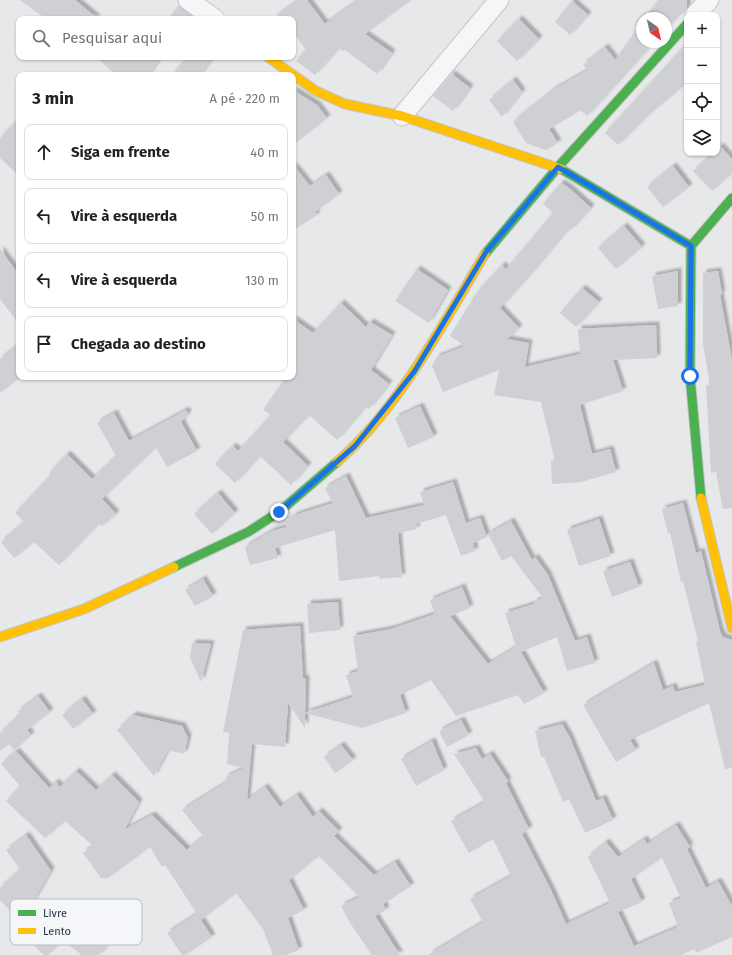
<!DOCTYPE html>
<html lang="pt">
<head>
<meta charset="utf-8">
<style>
  body { margin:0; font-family:"Fira Sans",sans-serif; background:#f2f2f2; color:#202124 }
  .controls { position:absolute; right:12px; top:12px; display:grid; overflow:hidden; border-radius:8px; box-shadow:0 1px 3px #0004 }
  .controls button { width:36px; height:36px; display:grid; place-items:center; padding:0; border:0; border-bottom:1px solid #e0e0e0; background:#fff; color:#202124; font:20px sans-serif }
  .compass { position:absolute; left:636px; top:12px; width:36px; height:36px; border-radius:50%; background:#fff; box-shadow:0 1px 3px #0004; rotate:146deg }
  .stop { position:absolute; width:12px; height:12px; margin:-9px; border:3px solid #1a73e8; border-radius:50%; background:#fff }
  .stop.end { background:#1a73e8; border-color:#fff; box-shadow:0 1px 4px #0008 }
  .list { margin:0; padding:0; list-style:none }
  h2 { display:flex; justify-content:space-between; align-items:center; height:52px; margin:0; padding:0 16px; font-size:17px }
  h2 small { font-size:13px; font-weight:400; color:#757577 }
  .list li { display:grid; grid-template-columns:26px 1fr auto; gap:12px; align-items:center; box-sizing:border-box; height:56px; margin:0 8px 8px; padding:0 8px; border:1px solid #e0e0e0; border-radius:8px }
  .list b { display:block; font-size:15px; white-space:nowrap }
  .list em { font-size:13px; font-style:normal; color:#757577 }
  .icon { flex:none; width:22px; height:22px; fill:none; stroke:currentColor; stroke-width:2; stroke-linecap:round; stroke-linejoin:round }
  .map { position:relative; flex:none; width:732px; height:955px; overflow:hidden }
  .search { position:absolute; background:#fff; box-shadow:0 1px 3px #0004; left:16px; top:16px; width:280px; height:44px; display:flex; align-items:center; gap:10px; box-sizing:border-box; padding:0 14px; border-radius:8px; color:#757577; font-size:15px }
  .panel { position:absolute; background:#fff; box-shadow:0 1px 3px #0004; left:16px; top:72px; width:280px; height:308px; border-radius:8px }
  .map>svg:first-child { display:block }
</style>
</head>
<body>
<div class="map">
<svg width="732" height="955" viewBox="0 0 732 955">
  <defs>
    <filter id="shadow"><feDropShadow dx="3.5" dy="-3.5" stdDeviation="1" flood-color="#0004"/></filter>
  </defs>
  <rect width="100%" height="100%" fill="#e6e8ea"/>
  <path fill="#ced0d3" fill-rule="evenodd" filter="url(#shadow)" d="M20,0H75L98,19H46Z
    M298,0H307L325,24L358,0H411L365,34L392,53L377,74L345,50L343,51L339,48L315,75L296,61L306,50L293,32V19H273Z
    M658,0H687V7L685,12L678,16L666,29V18H645Z
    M572,1L588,15L570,35L555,22Z
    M179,6L182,9L196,19H168Z
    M519,19L539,39L517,61L497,41Z
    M642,22V42H654L587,116L581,110L549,129L558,143L546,150L526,143L513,122L553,90L588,70L583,65L605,47L615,60Z
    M687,43V83L646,117L618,145L605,133Z
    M96,57H161L149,75H116Z
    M186,57H213L200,75H172Z
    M452,74L470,88L453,111L433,96Z
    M513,80L522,92L502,117L489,100Z
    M293,90L317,105L327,118L293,145Z
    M19,118V176L0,158V138Z
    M720,146L732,159V173L712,191L693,171L713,153H717V149Z
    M293,165L310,186L326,175L339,194L315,212L317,215L293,230Z
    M673,166L689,187L663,207L647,187Z
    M561,183L569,188L591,208L571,230L569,228L534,270L500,308L519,328L507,339L529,343L525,367L580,354L578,329L656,325L657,358L613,360L623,391L580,405L592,454L610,449L616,472L581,482L552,484L551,461H555L541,402L494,395L499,370L443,392L432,366L437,357L465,346L450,336L477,292L502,265L506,269L553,213L543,204Z
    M624,226L642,247L616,269L598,248Z
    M0,249L19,275V324L0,299Z
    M417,269L448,290L429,323L395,301Z
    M678,271V306L658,309L652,276Z
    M718,271L722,294L720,295L732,360V508L723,509L716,472L711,473L706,386L710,385L703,344V273Z
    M582,288L599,302L576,327L560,313Z
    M341,303L366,327L370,322L392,335L371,370L389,384L369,409L366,406L337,440L309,415L283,442L308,466L291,485L260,456L235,483L215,464L233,446L238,451L271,415L263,410L286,377H293V319L313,333Z
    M19,344V378L0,393V359Z
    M420,406L434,437L408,448L395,418Z
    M186,410L188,414L181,422L197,451L167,467L156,447L102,499L116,514L102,526L99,523L59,565L34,542L14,558L1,542L24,522L15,513L51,475L49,473L67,454L92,479L116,456L97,423L114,413L129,441Z
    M346,476L366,518L424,505L420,492L453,482L466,523L480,518L487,537L473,543L475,551L461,556L446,515L416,524L417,529L398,533L402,577L380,579L379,576L339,581L335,530L275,548L278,558L250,565L245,547L272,531L287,527L286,522L295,515L333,503L325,488Z
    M218,493L235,513L212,534L194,514Z
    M683,503L696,553L701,551L720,631L723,637L732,640V768L725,769L709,703L630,740L636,750L616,762L583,705L654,663L663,690L673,686L675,692L705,685L696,641H698L683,581L681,582L670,533L668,534L662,509Z
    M599,519L611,556L579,566L567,530Z
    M511,521L532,560L535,557L548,575L575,641L587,637L595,663L567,671L557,637L521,652L544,693L524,704L518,695L456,716L431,680L400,695L406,713L362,728L305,713V728L288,703L285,747L252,744L247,800L265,787L280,807L297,795L313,817L319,811L339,831L334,836L374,875L395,862L411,886L383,904L386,910L375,916L400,955H372L350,923L341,906L359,897L319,856L289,880L304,910L288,918L299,950L285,955H273L263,929L236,893L201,920L165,865L162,867L150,847L108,878H101L83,853L93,846L65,821L45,838L6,801L20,786L1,764L16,751L49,788L56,782L60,787L76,771L96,790L112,775L139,802L125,829L152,815L187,850L203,836L182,810L225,783L226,777L244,768L227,764L229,733L223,732L243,630L300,626L303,678L306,679L305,713L353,697L346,675L358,671L353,636L391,629L435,614L430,600L462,587L470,608L450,616L488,664L516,647L505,613L534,604V602L543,598L511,556L502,561L488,534Z
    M630,562L639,587L612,597L603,571Z
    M203,579L213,596L195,606L185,590Z
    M338,602L340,630L309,633L307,604Z
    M192,643L211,644L201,682L190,658Z
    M38,696L50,712L27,730L31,735L14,750L9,744L0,751V733L20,714L18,711Z
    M82,699L93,714L73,729L62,715Z
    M133,715L182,726L188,738L184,754L168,750L154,776L117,730Z
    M461,720L469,735L447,747L439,731Z
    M562,724L570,738L596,801L603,798L613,820L585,833L569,799L563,802L544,757H541L535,731Z
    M432,741L444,770L416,786L401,759Z
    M341,745L353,760L335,773L324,757Z
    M476,748L482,759L490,754L508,781L506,783L529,829L522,834L551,890L566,924L610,903L588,857L606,842L618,857L644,839L647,844L676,825L690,847L687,849L706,888L718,881L732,906V937L696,953L694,949L681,955H428L483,922L470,899L511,876L493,839L469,853L451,821L485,802L454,754ZM662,858L681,898L669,903L678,927L634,946L618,912L642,902L631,879Z
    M26,835L51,871L31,905L57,930L74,911L96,930L116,908L135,926L121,942L115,936L99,955H82L62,940L48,955H44L28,940L33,935L0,900V888L20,869L6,850Z
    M197,914L212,937L185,955H182L167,933Z"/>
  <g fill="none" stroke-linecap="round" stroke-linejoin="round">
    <defs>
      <path id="street" d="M188,0L215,19
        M695,15L709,0
        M402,116L499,0"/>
      <path id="fast" d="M561,169L691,246
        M485,254L558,167L687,24
        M701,498L690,376L691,246L732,198
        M174,567L248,532L279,512L337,462"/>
      <path id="slow" d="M268,57L316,91L345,104L402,116L561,169
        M337,462C399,408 442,325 485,254
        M701,498L732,628
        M0,637L84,609L174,567"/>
    </defs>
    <use href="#street" stroke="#c4c6c8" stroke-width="21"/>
    <use href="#fast" stroke="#c4c6c8" stroke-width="11"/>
    <use href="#slow" stroke="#c4c6c8" stroke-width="11"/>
    <use href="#street" stroke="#f5f6f7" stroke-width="19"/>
    <use href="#fast" stroke="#4caf50" stroke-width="9"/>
    <use href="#slow" stroke="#ffc107" stroke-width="9"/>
  </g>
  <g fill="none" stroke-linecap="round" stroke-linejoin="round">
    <path stroke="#1a73e8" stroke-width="5" d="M279,512L355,446L414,372L486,252L558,167L691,246L690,376"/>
  </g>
  <rect x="10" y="899" width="132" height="46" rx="6" fill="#f4f6f9" stroke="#b8bcc3" stroke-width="1"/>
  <rect x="18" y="910" width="18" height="6" fill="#4caf50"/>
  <rect x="18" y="928" width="18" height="6" fill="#ffc107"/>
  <g font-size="11" fill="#2b3445">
    <text x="43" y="917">Livre</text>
    <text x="43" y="935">Lento</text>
  </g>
</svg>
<div class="controls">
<button>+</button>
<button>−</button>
<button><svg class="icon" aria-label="locate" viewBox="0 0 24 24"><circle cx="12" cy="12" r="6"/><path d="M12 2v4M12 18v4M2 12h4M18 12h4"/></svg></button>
<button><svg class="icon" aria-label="layers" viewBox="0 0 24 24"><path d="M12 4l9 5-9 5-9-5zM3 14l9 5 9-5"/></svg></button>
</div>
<svg class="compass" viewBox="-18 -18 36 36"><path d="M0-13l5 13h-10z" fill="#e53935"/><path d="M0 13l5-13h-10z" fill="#757577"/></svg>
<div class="stop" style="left:690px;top:376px"></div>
<div class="stop end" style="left:279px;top:512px"></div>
<div class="search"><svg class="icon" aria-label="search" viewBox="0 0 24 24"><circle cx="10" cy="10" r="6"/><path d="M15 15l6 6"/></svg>Pesquisar aqui</div>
<section class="panel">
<h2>3 min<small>A pé · 220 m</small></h2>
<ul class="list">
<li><svg class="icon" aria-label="ahead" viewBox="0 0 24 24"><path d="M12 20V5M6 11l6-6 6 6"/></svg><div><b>Siga em frente</b></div><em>40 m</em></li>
<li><svg class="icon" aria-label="left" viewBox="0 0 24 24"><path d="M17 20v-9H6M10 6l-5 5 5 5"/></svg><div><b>Vire à esquerda</b></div><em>50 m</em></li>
<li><svg class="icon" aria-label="left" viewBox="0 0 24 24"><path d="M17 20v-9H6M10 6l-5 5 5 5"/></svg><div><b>Vire à esquerda</b></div><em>130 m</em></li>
<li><svg class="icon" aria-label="arrive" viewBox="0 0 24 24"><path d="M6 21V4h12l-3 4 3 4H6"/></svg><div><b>Chegada ao destino</b></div></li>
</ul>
</section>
</div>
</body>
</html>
